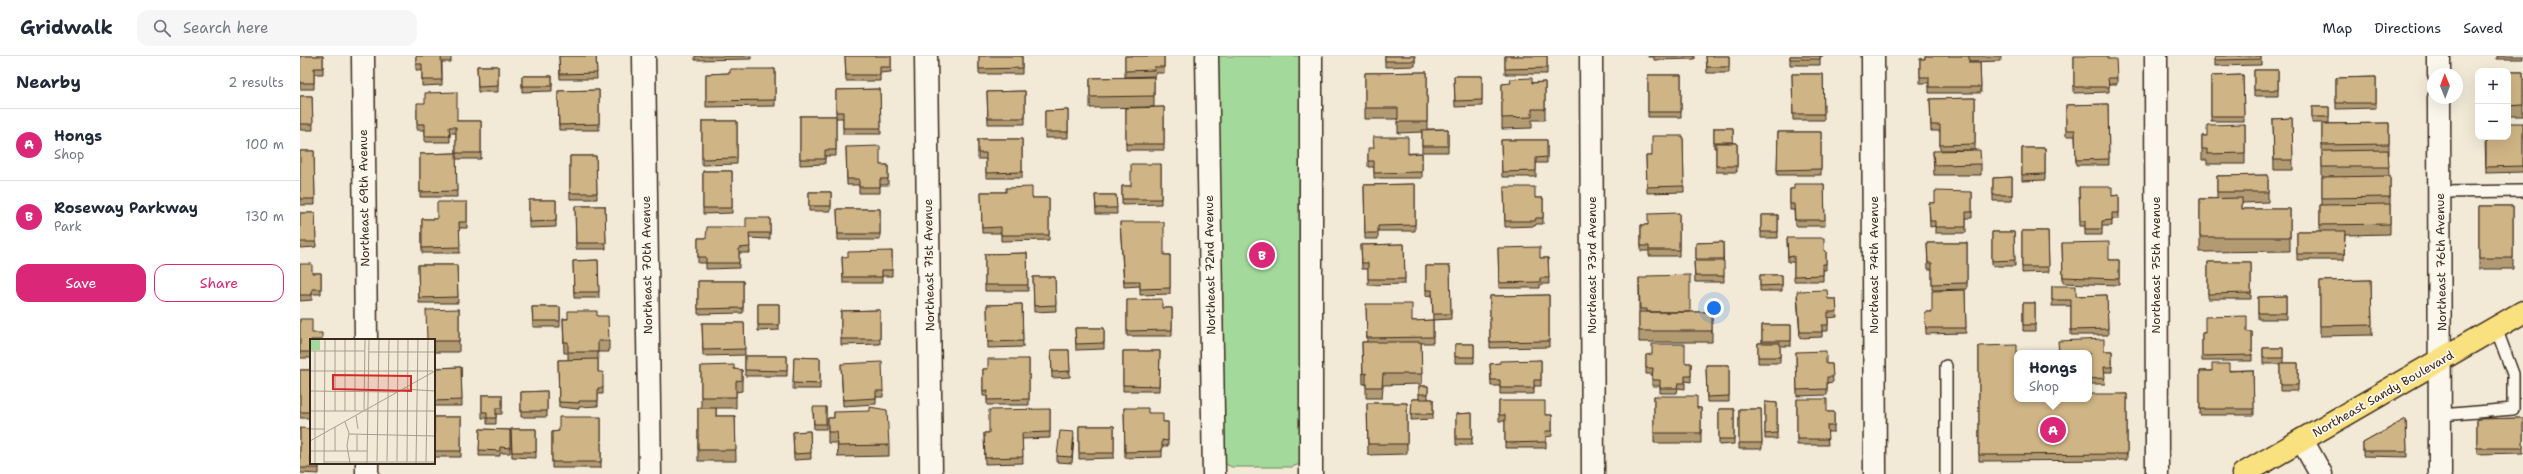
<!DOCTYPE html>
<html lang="en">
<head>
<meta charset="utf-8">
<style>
  body { margin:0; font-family:"Shantell Sans",sans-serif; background:#f6f6f7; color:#1f2937 }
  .controls { position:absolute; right:12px; top:12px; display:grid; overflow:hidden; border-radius:8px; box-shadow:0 4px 16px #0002 }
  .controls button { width:36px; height:36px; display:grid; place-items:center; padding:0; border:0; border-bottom:1px solid #e0e1e3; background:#fff; color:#1f2937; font:20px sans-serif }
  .compass { position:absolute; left:2127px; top:12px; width:36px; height:36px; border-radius:50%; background:#fff; box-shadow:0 4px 16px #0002; rotate:359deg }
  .you { position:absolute; left:1414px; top:252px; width:14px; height:14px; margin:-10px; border:3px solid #fff; border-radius:50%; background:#1a73e8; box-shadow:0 0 0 6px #1a73e833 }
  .badge { display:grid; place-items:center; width:26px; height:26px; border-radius:50%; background:#db2777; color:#fff; font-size:13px; font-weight:700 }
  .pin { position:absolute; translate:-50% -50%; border:2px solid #fff; box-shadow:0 1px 4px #0006 }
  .popup { position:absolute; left:1714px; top:294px; width:78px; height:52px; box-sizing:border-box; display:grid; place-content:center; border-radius:8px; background:#fff; filter:drop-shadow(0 1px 3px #0005); font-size:13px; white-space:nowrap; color:#747a83 }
  .popup b { font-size:15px; color:#1f2937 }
  .popup::after { content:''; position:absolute; left:50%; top:100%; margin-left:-8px; border:8px solid transparent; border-top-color:#fff }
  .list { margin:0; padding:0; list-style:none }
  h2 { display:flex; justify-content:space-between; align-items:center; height:52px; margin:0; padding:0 16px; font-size:17px }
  h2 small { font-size:13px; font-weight:400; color:#747a83 }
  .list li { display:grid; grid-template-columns:26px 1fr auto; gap:12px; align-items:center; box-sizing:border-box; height:72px; padding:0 16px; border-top:1px solid #e0e1e3 }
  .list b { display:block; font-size:15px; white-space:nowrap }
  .list p { margin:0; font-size:13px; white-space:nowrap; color:#747a83 }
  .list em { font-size:13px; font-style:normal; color:#747a83 }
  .actions { display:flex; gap:8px; padding:12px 16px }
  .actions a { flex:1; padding:9px 0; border:1px solid #db2777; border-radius:12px; text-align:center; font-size:14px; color:#db2777 }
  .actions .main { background:#db2777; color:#fff }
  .icon { flex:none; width:22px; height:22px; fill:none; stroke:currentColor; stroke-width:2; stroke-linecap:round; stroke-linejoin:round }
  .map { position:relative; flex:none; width:2223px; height:418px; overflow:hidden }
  header { display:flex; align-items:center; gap:24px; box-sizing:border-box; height:56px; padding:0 20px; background:#fff; border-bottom:1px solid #e0e1e3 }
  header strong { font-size:19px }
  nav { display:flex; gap:22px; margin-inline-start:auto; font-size:14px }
  .search { width:280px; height:36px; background:#f6f6f7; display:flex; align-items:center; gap:10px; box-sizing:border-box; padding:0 14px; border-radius:12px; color:#747a83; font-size:15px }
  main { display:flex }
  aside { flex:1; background:#fff }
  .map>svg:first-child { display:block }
</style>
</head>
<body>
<header>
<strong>Gridwalk</strong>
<div class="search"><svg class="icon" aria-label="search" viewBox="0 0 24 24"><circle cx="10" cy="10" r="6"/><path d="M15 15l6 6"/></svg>Search here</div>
<nav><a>Map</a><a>Directions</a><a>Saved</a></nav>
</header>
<main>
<aside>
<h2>Nearby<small>2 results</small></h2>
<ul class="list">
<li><span class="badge">A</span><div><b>Hongs</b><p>Shop</p></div><em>100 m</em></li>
<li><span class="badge">B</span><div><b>Roseway Parkway</b><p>Park</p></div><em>130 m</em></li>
</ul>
<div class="actions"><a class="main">Save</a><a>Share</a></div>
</aside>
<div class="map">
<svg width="2223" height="418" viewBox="0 0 2223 418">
  <rect width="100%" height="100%" fill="#f2ead7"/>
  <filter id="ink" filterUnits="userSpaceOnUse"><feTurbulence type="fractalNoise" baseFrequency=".025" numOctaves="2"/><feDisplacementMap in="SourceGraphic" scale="8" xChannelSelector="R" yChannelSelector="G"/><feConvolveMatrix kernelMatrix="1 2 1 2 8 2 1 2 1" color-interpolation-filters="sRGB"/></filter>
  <g filter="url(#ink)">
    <path fill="#a4d99c" stroke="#70825d" d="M917,0H1005L1000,408L992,411H932L925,408L923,404Z"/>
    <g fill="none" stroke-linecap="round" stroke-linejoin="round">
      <defs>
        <path id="service" d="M2140,136L2223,135
          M1646,310V418
          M2141,359L2213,353V318L2196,272"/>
        <path id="minor" d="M63,0L66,284
          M344,0L350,418
          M626,0L631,418
          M1291,0L1293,418
          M1573,0L1575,418
          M1856,0L1857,418
          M2139,0V18
          M2139,42L2140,418
          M2002,384L2021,418
          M67,407V418"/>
        <path id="tertiary" d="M907,0L914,418
          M1011,0V418"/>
        <path id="primary" d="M1943,418L2223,256"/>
      </defs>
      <use href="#service" stroke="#3b2a1e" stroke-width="14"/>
      <use href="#minor" stroke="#3b2a1e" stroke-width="25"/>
      <use href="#tertiary" stroke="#3b2a1e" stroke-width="25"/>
      <use href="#primary" stroke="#3b2a1e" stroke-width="25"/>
      <use href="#service" stroke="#fbf7ec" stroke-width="11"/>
      <use href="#minor" stroke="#fbf7ec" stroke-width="22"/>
      <use href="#tertiary" stroke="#fbf7ec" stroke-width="22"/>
      <use href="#primary" stroke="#fae180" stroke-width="22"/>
    </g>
    <path fill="#b29b72" stroke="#3b2a1e" d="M0,0H23V18H14V33H0Z
      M116,0H151V6H142V29L122,30V14H116Z
      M259,0H296L297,23H260Z
      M395,0H451V3L395,4Z
      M545,0H591V16L580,17V25H546Z
      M679,0H722V18H679Z
      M825,0H864V17H855V20L825,21Z
      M1085,0H1115V10L1085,11Z
      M1205,0H1247V18H1205Z
      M1348,0H1395V3L1354,4V1H1348Z
      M1406,0H1429V17H1407Z
      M1490,0H1523H1520V9H1490Z
      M1625,0H1701V5L1669,6V7H1680L1681,37H1629V27H1620V3H1625Z
      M1774,0L1817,22V28H1809V36L1774,37Z
      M1915,0H1961V9L1915,10Z
      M2197,0H2223V3H2197Z
      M177,10H198V36H178Z
      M475,13V50L406,51V18L430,17Z
      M1954,14H1978V40H1954Z
      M1127,16V73H1148V96H1122V76L1098,77V63H1065V17Z
      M2208,16H2223V60H2208Z
      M1492,18H1523L1524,64H1493Z
      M1348,19H1381V61H1348Z
      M1943,19L1944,65H1911V20Z
      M222,20H252V35L222,36Z
      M1154,20H1182V50L1155,51Z
      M854,21V51L790,52V22Z
      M2076,21V52L2036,53V22Z
      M1245,26V64H1232V72L1202,73V28Z
      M580,33L581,78H543V62H536V100H525V108L500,109V60H536V34Z
      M299,34V74H259L258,35Z
      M725,35V68H688L687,36Z
      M0,40H12L13,74H0Z
      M1675,42V94H1640V75H1631L1630,43Z
      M1808,48L1809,109H1776L1775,80H1766V49Z
      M864,51V94H826V52Z
      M2012,51H2029V67H2012Z
      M117,53L157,65H181V103H156L157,141H120V98L156,97V77H150V86H125V74H117Z
      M768,54V82H745V55Z
      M1992,62L1993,114H1974L1973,63Z
      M402,65H437V108L402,109Z
      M2089,67V99H2088L2089,120H2090V178L2045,179L2044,204H1997V175H2020V149H2022V68Z
      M2223,67V116L2186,117L2185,81Z
      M1945,68V108H1907V104H1902V80H1907Z
      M1414,72H1433V87H1437V116H1416V92H1414Z
      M1478,76H1521V119H1477Z
      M1383,80L1384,136L1347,137L1346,100H1352Z
      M678,83H722V122H686V103H678Z
      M1201,84H1247V107H1236V121H1202Z
      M546,91L580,109H588V129H580V137H559V129H547Z
      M1722,92H1745V124L1722,125Z
      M0,95H14L15,149H0Z
      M1633,95L1681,108V119H1634Z
      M1122,97V122H1074V111H1068V98Z
      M270,100H296L297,143H270Z
      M861,108V148L822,149V130H831Z
      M403,115H432V157L403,158Z
      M1968,119V146L1942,147V153H1990V195L1900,196V143L1917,142V120Z
      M1712,121V145H1693V122Z
      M1115,128V175H1078V183H1065L1064,129Z
      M1524,128L1525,170H1495L1494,154H1490V133H1494Z
      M1204,131L1235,142H1243V168H1236L1235,170L1205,171Z
      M1779,131L1812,140L1819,139V163H1812V170H1802V179H1785V170H1780Z
      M509,136H531V155H509Z
      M681,136H706L732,142H749V184L701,185V177H682Z
      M1672,136V162H1666V177H1635V170L1630,171L1629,147H1635Z
      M795,139H816L817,158H796Z
      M229,144H256V171L229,172Z
      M167,146V172H159L160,197H122V163H137Z
      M275,150H305L306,193H276Z
      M2179,150H2213V213H2179Z
      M537,153H580V184H538Z
      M0,157H15L16,191L0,192Z
      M1379,157V200H1349V195H1341V169H1348Z
      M1461,159H1478V182H1461Z
      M470,162V183L449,182L450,197H439V212L406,213V207H398V182H406L446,171Z
      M820,166L864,199H870V238L840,239V230L824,231Z
      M1722,175H1748L1749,216L1722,217Z
      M1692,176H1714L1715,210H1692Z
      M1487,182L1524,195H1526V214H1523V225H1494V206H1488Z
      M1423,186L1424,226H1395L1394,205H1396V187Z
      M1627,187H1667V233L1632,234V213H1628Z
      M1762,187L1809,204H1819V229L1763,227Z
      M1104,188L1105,228L1068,229V213H1062L1061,189Z
      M1198,192L1240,202H1248L1249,228H1240V232H1199Z
      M592,195V220H582V227H543L542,201H548Z
      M727,197L728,235H685V198Z
      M298,204L299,242H274L273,205Z
      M1908,206H1951V243H1908Z
      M0,208L12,217H21V238H12V244L0,245Z
      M118,209H157L158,247H119Z
      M1126,210H1150L1151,263L1133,264L1132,239L1126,240Z
      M1460,219H1482V235H1460Z
      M733,221H755L756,255L734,256Z
      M1339,222L1390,256H1412V286H1339Z
      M2071,224L2072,279L2020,280V225Z
      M398,225H443V257L398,258Z
      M1752,230L1776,240L1807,239L1808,279H1771V250H1752Z
      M1665,234L1666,277L1626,278L1625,256H1632Z
      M1249,239V291L1190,292V240Z
      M1497,240L1528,243H1536L1537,261L1528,262V275H1522V281L1500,282Z
      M1986,240V263H1958V241Z
      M827,244L862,252H872V280H827Z
      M1723,247H1735V275H1723Z
      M458,248H479V274L458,275Z
      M722,248L723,291L688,292L687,249Z
      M1066,248L1112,265L1133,264V287H1121L1122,328L1083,329L1082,342H1066V328H1063L1062,286H1067Z
      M232,251H260V271H233Z
      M159,253V296H134V284Z
      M580,254V288L541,289V255Z
      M297,260L309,285V296H298V316L303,332V338H298V350L279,351V353L259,351L258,304H268V297H264L263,263Z
      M0,263L12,277L11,284V302H0Z
      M402,267H444L445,299L403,300Z
      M1462,269H1491V290H1480V307H1458V287H1462Z
      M775,272H804V293L776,294Z
      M1952,276V305H1902V277Z
      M1155,288H1174V307H1155Z
      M1679,290L1717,343L1827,338V404L1679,405Z
      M1963,292H1983V307H1998V335H1980V308H1963Z
      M751,294H769L770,321L752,322Z
      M823,295H860L859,335H823Z
      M1804,295H1812V316H1804L1805,328H1789V297Z
      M1496,296L1526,308H1532L1533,326L1527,327V339L1497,340Z
      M1346,299L1385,307H1391V326L1385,325V333L1378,332L1377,337H1360V330H1352V318H1346Z
      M445,300H487V320H445Z
      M494,301L520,302V333H493Z
      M729,303V349H687V340H683V313H688Z
      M1241,304V330H1234V338H1200V330H1191L1190,308Z
      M541,308L583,335V341H576V348L543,350Z
      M1406,309H1429V346H1407Z
      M401,310L442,314V335L436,336V352H416V360H435L436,405H398V352H401Z
      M161,311L162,350H134V312Z
      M0,314H11V362H0Z
      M1953,314L1954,359H1900V315Z
      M1119,330H1128V343H1133V363L1111,364L1112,343H1119Z
      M247,335V361H221V336Z
      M182,339H202V358H196V368H187V362H182Z
      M1354,340L1397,352H1401V387H1354Z
      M1497,343L1527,356H1534V376H1527L1528,389H1497Z
      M1199,345L1245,359H1252V380L1246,381V392H1205V365H1199Z
      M1465,346L1477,347V383H1465Z
      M1067,347H1107V398L1068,399Z
      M526,351V373H514L513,357Z
      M824,352L848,357L863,366H868V390H862V401L825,402Z
      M750,353V382L722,383L723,407L685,408L684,377H689Z
      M1419,353H1434V388L1419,389Z
      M1439,353H1461L1462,393H1439Z
      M534,356L589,389V400L538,401L537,387H528V362H534Z
      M1172,357V389H1156V358Z
      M134,361H161V401H134Z
      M301,361V412H252V376L259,375Z
      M2223,362V397L2177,398V363Z
      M2106,363L2107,401L2063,400V387Z
      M779,370H814V402L779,403Z
      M0,372L19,407V418L0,417Z
      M180,373L210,374V397H200V400H179Z
      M211,373H236V402L212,401Z
      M510,375L511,403L494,404L493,376Z
      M774,382L772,407L757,406V400Z"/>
    <path fill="#cfb485" stroke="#3b2a1e" d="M0,0H23V12H14V27H0Z
      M116,0H151H141L142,24H122V8H116Z
      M259,0H296L297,17L260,18Z
      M545,0H591V11H580V19H546Z
      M679,0H722V12L679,13Z
      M825,0H864V11H854L855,14L825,15Z
      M1085,0H1115V5H1085Z
      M1205,0H1247V12L1205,13Z
      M1406,0H1429V11H1407Z
      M1490,0H1520V3H1490Z
      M1625,0H1669V7H1680L1681,31H1629V21H1620V3H1625Z
      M1774,0H1808V3H1816L1817,22H1808L1809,31H1774Z
      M1915,0H1961V3L1915,4Z
      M177,10H198V30L178,31Z
      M430,13H475V44L406,45V18L430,17Z
      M1954,14H1978V34H1954Z
      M1127,16V66H1098V52H1065V17Z
      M2208,16H2223V49L2208,50Z
      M1492,18H1523L1524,58H1493Z
      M1348,19H1381V56H1348Z
      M1943,19L1944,60H1911V20Z
      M222,20H252V30H222Z
      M1154,20H1182V44L1155,45Z
      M854,21V40L790,41V22Z
      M2076,21V47H2036V22Z
      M1232,22V27L1245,26V53H1232V61L1202,62V28L1211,27L1210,23Z
      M580,33L581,72H543V56H536V34Z
      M299,34V68L259,69L258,35Z
      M725,35V62H688L687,36Z
      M157,36V65H181V97H156L157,135L120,136V98L156,97V71H149L150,80H125V68H117V47H125V37Z
      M0,40H12L13,68H0Z
      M1675,42V88L1640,89V69H1631L1630,43Z
      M1808,48L1809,103L1776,104L1775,74H1766V49Z
      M864,51V88H826V52Z
      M2012,51H2029V61H2012Z
      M768,54V76H745V55Z
      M500,60H536V94H525V103H500Z
      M1992,62L1993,104H1974L1973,63Z
      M402,65H437V102L402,103Z
      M2089,67V88L2022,89V68Z
      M2208,67H2223V110L2186,111V81H2208Z
      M1945,68V97L1907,98V93H1902V80H1907V69Z
      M1414,72H1433V86H1414Z
      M1148,73V90H1122V74Z
      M1478,76H1521V113L1477,114Z
      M1352,80H1383L1384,130L1347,131L1346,100H1352Z
      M1073,81H1108V98L1122,97V116L1074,117V105H1068V92H1074Z
      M678,83H722V116L686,117V97H678Z
      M1201,84H1247V101L1236,102V115L1202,116Z
      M1416,87H1437V110H1416Z
      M580,90V109H588V123H580V131H559V123H547L546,91Z
      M1722,92H1745V118L1722,119Z
      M1680,94L1681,108L1634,109L1633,95Z
      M2088,94L2089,111H2022V95Z
      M0,95H14L15,143H0Z
      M270,100H296L297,137H270Z
      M831,108H861V143H822V130H831Z
      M403,115H432V152H403Z
      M1968,119V136H1917V120Z
      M2090,120V141L2022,142V121Z
      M1712,121V139H1693V122Z
      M1115,128V169L1078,170V177H1065L1064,129Z
      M1494,128H1524L1525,164H1495L1494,148H1490V133H1494Z
      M732,131V142H749V179H701V171L682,172L681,136H706V132Z
      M1204,131H1235V142H1243V162H1236L1235,165H1205Z
      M1779,131H1812V140L1819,139V157H1812V164L1802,165V173H1785V165H1780Z
      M1635,135L1672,136V156H1666V171H1635V165H1630L1629,147H1635Z
      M509,136H531V150H509Z
      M795,139H816L817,152H796Z
      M1942,142V153H1990V181H1900V143Z
      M229,144H256V165L229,166Z
      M137,146H167V166H159L160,191L122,192V163H137Z
      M2090,148V168L2020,169V149Z
      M275,150H305L306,187H276Z
      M2179,150H2213V202H2179Z
      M537,153H580V178H538Z
      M0,157H15L16,186H0Z
      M1379,157V194H1349V190H1341V169H1348V158Z
      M1461,159H1478V176H1461Z
      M446,162H470V177H449L450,191L439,192V207H406V201H398V182H406L407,171H446Z
      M820,166H864V199H870V232L840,233V225H824Z
      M1722,175H1748L1749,211H1722Z
      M1997,175H2045L2044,198H1997Z
      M1692,176H1714L1715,204L1692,205Z
      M1487,182H1524V195H1526V208H1523V219L1494,220V200L1488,201Z
      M1423,186V203H1396V187Z
      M1809,186V204H1819V223L1763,221L1762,187Z
      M1627,187H1667V227L1632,228V207H1628Z
      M1104,188L1105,223H1068V207H1062L1061,189Z
      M1240,191V202H1248L1249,222H1240V226L1199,227L1198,192Z
      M592,195V214H582V221H543L542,201H548V196Z
      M727,197L728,229H685V198Z
      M298,204L299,236H274L273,205Z
      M1394,205H1424V220H1395Z
      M1908,206H1951V237L1908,238Z
      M0,208H12V217H21V233H12V239H0Z
      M118,209H157L158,241L119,242Z
      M1126,210H1150L1151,258H1133L1132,234H1126Z
      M1390,219V256H1347V253H1340L1339,222H1347V220Z
      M1460,219H1482V229L1460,230Z
      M733,221H755L756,249L734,250Z
      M2071,224L2072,269L2020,270V225Z
      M398,225H443V252L398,253Z
      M1752,230H1776V240L1807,239L1808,273L1771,274V244H1752Z
      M1527,234L1528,243H1536L1537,256H1528V269H1522V276H1500L1497,235Z
      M1665,234L1666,272H1626L1625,256H1632V235Z
      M1249,239V285L1190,286V240Z
      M1986,240V257H1958V241Z
      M862,243V252H872V274L827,275V244Z
      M1723,247H1735V269H1723Z
      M458,248H479V269H458Z
      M722,248L723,285L688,286L687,249Z
      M1066,248H1112V265L1133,264V281L1067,282Z
      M232,251H260V265H233Z
      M159,253V285H134V284H127L126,254Z
      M580,254V283H541V255Z
      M268,255H297V260H308L309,285H298V296H268V286H264L263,263H268Z
      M1339,256H1412V275H1339Z
      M1947,260V276H1952V299L1902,300V277H1905V261Z
      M0,263H12V277H22V284H11V296H0Z
      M402,267H444L445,293L403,294Z
      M1462,269H1491V285H1462Z
      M775,272H804V287L776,288Z
      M1804,283V295H1812V311H1804L1805,322L1789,323V297H1759L1758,285Z
      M1062,286H1121L1122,318H1083L1082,331H1066V317L1063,318Z
      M1458,287H1480V301H1458Z
      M1155,288H1174V301H1155Z
      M1352,288H1385V307H1391V320H1385V327H1378L1377,332H1360V324H1352L1353,312H1346V299L1352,298Z
      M1717,289V343H1789V338H1827V398L1679,399V290Z
      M1963,292H1983V302H1963Z
      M751,294H769L770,315L752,316Z
      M823,295H860L859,330L823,329Z
      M1526,295V308H1532L1533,321H1527V333L1497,334L1496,296Z
      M445,300H487V315L445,314Z
      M494,301L520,302V328L493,327Z
      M298,303V316H303V332H298V345H279V347L259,346L258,304Z
      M688,303H729V343L687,344L688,334L683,335V313H688Z
      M1241,304V324H1234V332H1200V324H1191L1190,308L1200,307V305Z
      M582,306L583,335H576V342L543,344L541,308Z
      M1980,307H1998V329H1980Z
      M1912,308H1929V315L1953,314L1954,353H1900V315H1912Z
      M434,309V313L442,314V324L436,325V341H401V310Z
      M1406,309H1429V340L1407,341Z
      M161,311L162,344L134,345V312Z
      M0,314H11V356H0Z
      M1119,330H1128V338H1119Z
      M247,335V355H221V336Z
      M182,339H202V352H196V362H187V356H182Z
      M1354,340H1397V352H1401V377H1354Z
      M1112,343H1133V358H1111Z
      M1497,343H1527V356H1534V370H1527L1528,383H1497Z
      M1199,345H1245V359H1252V375H1245L1246,386L1205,387V359H1199Z
      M1465,346L1477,347V377L1465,378Z
      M1067,347H1107V388H1068Z
      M513,351H526V368H514Z
      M570,351L587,354L589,389L538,390L537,376H528V362H534V356L570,355Z
      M398,352H416V360H435L436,394H398Z
      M824,352H848V357H863V366H868V385L862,384V395L825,396Z
      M750,353V376L722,377L723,401L685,402L684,377H689V354Z
      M1419,353H1434V383H1419Z
      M1439,353H1461L1462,387H1439Z
      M1172,357V383H1156V358Z
      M134,361H161V395H134Z
      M259,361H301V406H252V376L259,375Z
      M2223,362V392H2177V363Z
      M2106,363L2107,395H2063V387Z
      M779,370H814V397H779Z
      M0,372L11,373V407H19V412H0Z
      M180,373L210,374V392L200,391V395L179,394Z
      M211,373H236V396H212Z
      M510,375L511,397L494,398L493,376Z
      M760,375L774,376L772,401L757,400Z"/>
  </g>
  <g text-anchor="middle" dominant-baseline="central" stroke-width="3.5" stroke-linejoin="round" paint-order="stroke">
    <g font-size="12" fill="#3b2a1e" stroke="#fbf7ec">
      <text transform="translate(64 142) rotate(-91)">Northeast 69th Avenue</text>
      <text transform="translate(2141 206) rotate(-91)">Northeast 76th Avenue</text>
      <text transform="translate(347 209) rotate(-91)">Northeast 70th Avenue</text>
      <text transform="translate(629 209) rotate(-91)">Northeast 71st Avenue</text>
      <text transform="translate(910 209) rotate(-91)">Northeast 72nd Avenue</text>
      <text transform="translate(1292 209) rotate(-90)">Northeast 73rd Avenue</text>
      <text transform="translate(1574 209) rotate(-90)">Northeast 74th Avenue</text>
      <text transform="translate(1856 209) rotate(-90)">Northeast 75th Avenue</text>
      <text transform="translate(2083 338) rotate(-30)">Northeast Sandy Boulevard</text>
    </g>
  </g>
  <g transform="translate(10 283)">
    <rect width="125" height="125" fill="#f2ead7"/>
    <path d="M0,0H10V11H0Z" fill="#a4d99c"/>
    <path fill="none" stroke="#a99d8d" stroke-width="1" d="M55,0L54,72H125M0,12H55M59,13H125M0,32H123M93,50L125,52M0,52L87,53M0,72H53M25,72V0M35,72V0M45,72V0M46,77L48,90M35,83L39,94L37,107L40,124M0,90H15M39,95L125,97M0,102L125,32M0,112H57M25,112V88M47,112V96M67,122L69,0M77,122L79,0M87,122L88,0M14,123H125M97,123L98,0M116,123L118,0M5,125V12M14,125L15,0M57,125L59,0M106,125L108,0"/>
    <path fill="#d62828" fill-opacity="0.15" stroke="#d62828" stroke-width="2" d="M23,36L101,37V52L23,50Z"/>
    <rect width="125" height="125" fill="none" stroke="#3b2a1e" stroke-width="2"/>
  </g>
</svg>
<div class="controls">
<button>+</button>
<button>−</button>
</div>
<svg class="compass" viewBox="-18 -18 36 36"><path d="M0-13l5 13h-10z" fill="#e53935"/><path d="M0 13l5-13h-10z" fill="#747a83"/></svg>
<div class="you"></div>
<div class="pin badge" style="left:1753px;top:374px">A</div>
<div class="popup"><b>Hongs</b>Shop</div>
<div class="pin badge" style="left:962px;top:199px">B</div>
</div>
</main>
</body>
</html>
